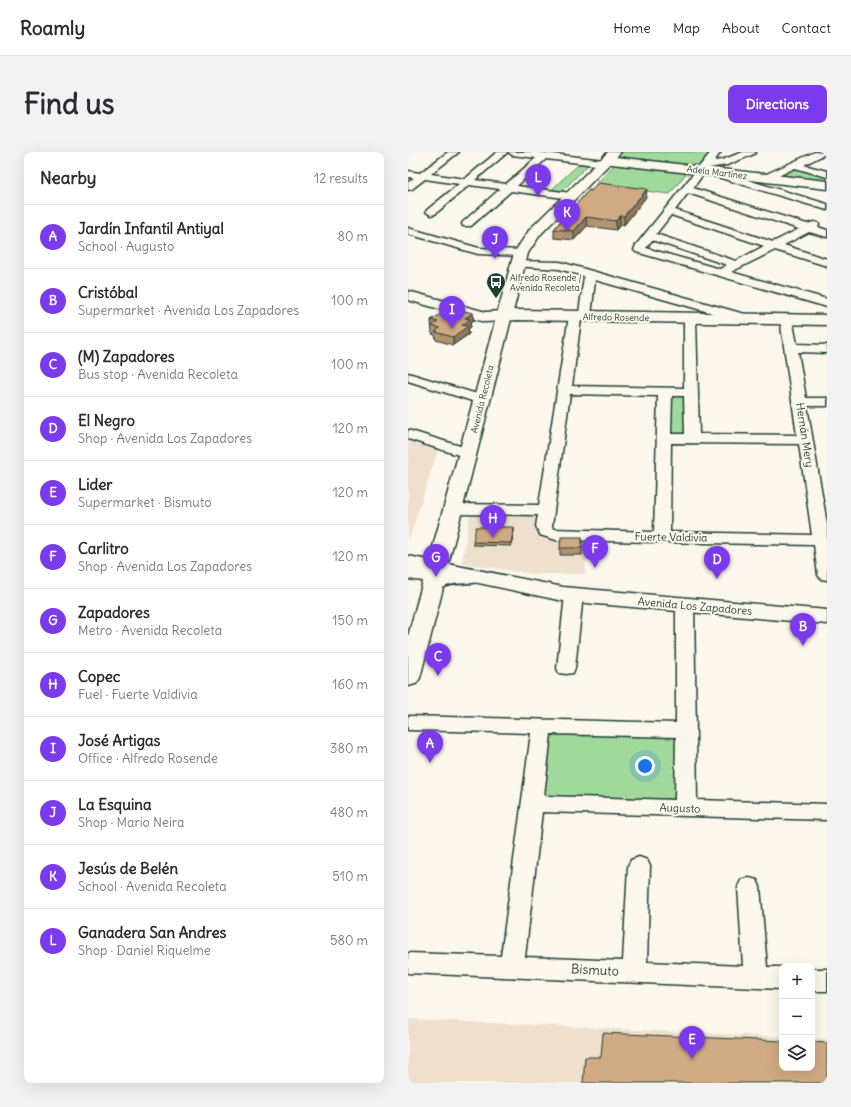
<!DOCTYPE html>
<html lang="en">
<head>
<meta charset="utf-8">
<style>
  body { margin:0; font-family:Delius,sans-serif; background:#f2f2f3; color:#2b2b33 }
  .controls { position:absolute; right:12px; bottom:12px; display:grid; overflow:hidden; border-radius:8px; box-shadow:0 4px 16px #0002 }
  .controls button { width:36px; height:36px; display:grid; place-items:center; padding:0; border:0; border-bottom:1px solid #e1e1e2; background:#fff; color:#2b2b33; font:20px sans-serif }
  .you { position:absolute; left:237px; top:614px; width:14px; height:14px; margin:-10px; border:3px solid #fff; border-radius:50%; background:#1a73e8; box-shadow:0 0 0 6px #1a73e833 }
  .badge { display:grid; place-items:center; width:26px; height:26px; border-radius:50%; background:#7c3aed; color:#fff; font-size:13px; font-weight:700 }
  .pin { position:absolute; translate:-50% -33px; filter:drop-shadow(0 1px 2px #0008) }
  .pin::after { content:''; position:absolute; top:21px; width:14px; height:12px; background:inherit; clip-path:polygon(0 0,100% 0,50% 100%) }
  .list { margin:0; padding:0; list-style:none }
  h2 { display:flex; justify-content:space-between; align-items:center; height:52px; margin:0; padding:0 16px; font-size:17px }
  h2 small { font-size:13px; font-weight:400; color:#7c7c81 }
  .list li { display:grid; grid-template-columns:26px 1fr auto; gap:12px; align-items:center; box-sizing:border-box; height:64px; padding:0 16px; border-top:1px solid #e1e1e2 }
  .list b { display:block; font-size:15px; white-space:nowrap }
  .list p { margin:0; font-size:13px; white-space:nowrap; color:#7c7c81 }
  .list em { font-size:13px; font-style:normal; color:#7c7c81 }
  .icon { flex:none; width:22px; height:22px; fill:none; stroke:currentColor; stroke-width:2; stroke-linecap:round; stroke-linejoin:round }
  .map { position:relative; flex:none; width:419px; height:931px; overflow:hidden; border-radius:8px }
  header { display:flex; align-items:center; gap:24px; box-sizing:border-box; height:56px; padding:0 20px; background:#fff; border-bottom:1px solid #e1e1e2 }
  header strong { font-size:19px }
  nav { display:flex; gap:22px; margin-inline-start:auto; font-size:14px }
  .intro { display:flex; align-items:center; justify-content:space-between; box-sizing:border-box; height:96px; padding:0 24px }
  h1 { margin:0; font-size:28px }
  .button { padding:10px 18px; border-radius:8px; background:#7c3aed; color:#fff; font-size:14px; font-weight:700 }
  main { display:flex; gap:24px; padding:0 24px }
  aside { flex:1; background:#fff; border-radius:8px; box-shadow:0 4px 16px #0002 }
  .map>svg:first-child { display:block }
</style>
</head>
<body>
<header>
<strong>Roamly</strong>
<nav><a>Home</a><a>Map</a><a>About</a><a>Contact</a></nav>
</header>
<div class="intro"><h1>Find us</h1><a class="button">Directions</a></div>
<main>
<aside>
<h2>Nearby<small>12 results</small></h2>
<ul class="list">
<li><span class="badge">A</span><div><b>Jardín Infantil Antiyal</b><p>School · Augusto</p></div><em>80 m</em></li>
<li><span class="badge">B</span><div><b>Cristóbal</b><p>Supermarket · Avenida Los Zapadores</p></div><em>100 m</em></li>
<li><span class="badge">C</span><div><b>(M) Zapadores</b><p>Bus stop · Avenida Recoleta</p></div><em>100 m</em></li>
<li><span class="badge">D</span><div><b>El Negro</b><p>Shop · Avenida Los Zapadores</p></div><em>120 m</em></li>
<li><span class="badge">E</span><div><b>Lider</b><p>Supermarket · Bismuto</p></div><em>120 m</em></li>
<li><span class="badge">F</span><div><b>Carlitro</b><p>Shop · Avenida Los Zapadores</p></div><em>120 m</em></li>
<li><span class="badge">G</span><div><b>Zapadores</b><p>Metro · Avenida Recoleta</p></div><em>150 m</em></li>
<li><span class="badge">H</span><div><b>Copec</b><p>Fuel · Fuerte Valdivia</p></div><em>160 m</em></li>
<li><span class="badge">I</span><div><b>José Artigas</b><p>Office · Alfredo Rosende</p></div><em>380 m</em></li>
<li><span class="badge">J</span><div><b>La Esquina</b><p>Shop · Mario Neira</p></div><em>480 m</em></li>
<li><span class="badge">K</span><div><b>Jesús de Belén</b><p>School · Avenida Recoleta</p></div><em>510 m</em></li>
<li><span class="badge">L</span><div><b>Ganadera San Andres</b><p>Shop · Daniel Riquelme</p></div><em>580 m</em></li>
</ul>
</aside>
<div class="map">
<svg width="419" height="931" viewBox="0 0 419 931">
  <rect width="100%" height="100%" fill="#fbf7ec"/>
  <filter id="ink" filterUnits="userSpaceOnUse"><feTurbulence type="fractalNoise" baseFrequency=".025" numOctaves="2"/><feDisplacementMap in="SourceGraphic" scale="8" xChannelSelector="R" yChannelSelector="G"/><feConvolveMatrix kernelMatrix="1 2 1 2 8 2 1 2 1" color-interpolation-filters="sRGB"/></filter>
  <g filter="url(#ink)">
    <path fill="#eee0cc" d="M0,289L30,298L0,391Z
      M62,361L132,362L128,383L181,386L177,422H123L54,411Z
      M0,867L374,885V916H404V886L419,887V931H0Z"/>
    <path fill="#a1d99d" stroke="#608b68" d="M212,0H303L291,16L206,6Z
      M171,12L180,13L154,39L143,38Z
      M207,12L279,20L262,42L187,33Z
      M387,16L419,24V31L365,25Z
      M278,242L279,283L260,281V244Z
      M136,579L269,582L270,647L129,645Z"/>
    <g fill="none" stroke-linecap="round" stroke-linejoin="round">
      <defs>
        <path id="minor" d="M40,0H51L23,22L57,27L89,0H128L196,8L201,11L196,14L138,7L109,34L163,41L168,44L167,46L163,47L103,39L63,74H55L54,72L55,70L92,37L61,33L27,62L23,63L18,60L19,58L51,32L17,27L4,37L0,38V30L6,26L0,25V19L12,21ZM100,0L104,3L128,6L98,32L67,28Z
          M303,0H313L306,9L314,8L335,0H348L346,2L319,13L300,16L419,52V58L296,21L285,36L399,72L406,70L410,71L411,73L410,75L419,78V85L401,80L376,93L419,107V114L367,98L323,120L419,147V155L228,100L226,98L228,93ZM280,41L391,77L365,90L267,58ZM263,63L356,94L328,109L248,82ZM244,88L319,113L312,117L238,96Z
          M407,0L419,1L396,13L419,19V25L387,16L362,28L358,29L353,26L354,24Z
          M0,76L71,96L113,98L117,99L119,101L117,103L113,104L70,102L0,82Z
          M109,109L152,110L340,163L342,166L340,169L336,170L187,128L183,164L181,167H173L164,234L276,236V166L278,163H286L288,166L291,282L389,283L372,167L374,164H382L384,167L389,192L419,193V201L390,200L398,246H419V254H399L419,372V428L413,427L410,423L406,393L148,388L132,383L128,374L130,363L46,362L40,360L38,357L40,354L46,352L131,353L161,164L163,161H171L176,124L151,117L105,114L103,112L105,110ZM162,242L250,244L246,380L145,377L144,374ZM264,244H276L277,282H263ZM263,291L391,292L404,383L262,380Z
          M0,221L79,245L81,248L79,251L74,252L0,229Z
          M0,278L65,298L68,301L65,304L60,306L0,287Z
          M166,437L172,439L175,443L167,516L165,521L158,522L151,521L149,516L157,443L160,439Z
          M277,447L283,449L286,453L289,648L419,652V668L134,660L117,805L215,809L220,714L223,708L231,705L239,708L242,714L239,810L335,814L330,735L333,728L341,726L349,728L352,735L359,815H374V837L0,821V801L93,804L123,581L0,578V564L268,571V453L271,449ZM143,582L268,585L267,648L136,644Z
          M404,817H419V839H404Z"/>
        <path id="tertiary" d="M199,4L419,29V37L195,11L193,8L195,5Z
          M0,139L78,160L109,158L419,163V173L109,168L77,170L0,148Z"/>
        <path id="secondary" d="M0,404L155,435L419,458V472L155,449L0,416Z"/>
        <path id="primary" d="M200,0H213L132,83L120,101L39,417L40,419L64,418L71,420L75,425L71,430C59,433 46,429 35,436L12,526L8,532L0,534V484L15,429L0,427V415L19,416L106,101L122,77Z"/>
      </defs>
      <use href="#minor" stroke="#1f3d34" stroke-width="3"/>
      <use href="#tertiary" stroke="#1f3d34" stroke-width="3"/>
      <use href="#secondary" stroke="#1f3d34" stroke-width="3"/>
      <use href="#primary" stroke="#1f3d34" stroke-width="3"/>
      <use href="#minor" fill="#fbf7ec" fill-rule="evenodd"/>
      <use href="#tertiary" fill="#fbf7ec" fill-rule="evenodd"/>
      <use href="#secondary" fill="#fbf7ec" fill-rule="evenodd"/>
      <use href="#primary" fill="#fbf7ec" fill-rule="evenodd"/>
    </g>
    <path fill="#b39270" stroke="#1f3d34" d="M181,38L238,45L216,73H212L208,78L179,74L166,88L146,86V77Z
      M65,161V169L62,171L63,175L60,177L61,182L45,193L28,188L27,183L24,182L23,168Z
      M106,375V379L103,394L65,393V390Z
      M174,385V403H152V396Z"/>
    <path fill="#92775b" stroke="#1f3d34" d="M239,37L238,45L216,73V64Z
      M212,64V73L208,78V69Z
      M178,65L179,74L166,88V79Z
      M65,161V169L62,171L63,175L60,177L61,182L45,193V185L57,166Z
      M106,375V379L103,394V391Z"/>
    <path fill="#d0aa82" stroke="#1f3d34" d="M190,31L239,37L216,64H212L208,69L178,65L166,79L146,77L181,38L183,39Z
      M43,156L65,161L57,166L62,167L54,173L60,174L45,185L27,180L32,176L23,174L30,170L23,168Z
      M68,375H106L103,391L65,390Z
      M153,385H174V396H152Z
      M195,881L374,889V916H404V890L419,891V931H175L177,905H193Z"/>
  </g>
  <defs>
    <symbol id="bus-pin" viewBox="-11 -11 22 30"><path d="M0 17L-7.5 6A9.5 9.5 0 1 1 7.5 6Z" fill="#1f3d34" stroke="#fbf7ec"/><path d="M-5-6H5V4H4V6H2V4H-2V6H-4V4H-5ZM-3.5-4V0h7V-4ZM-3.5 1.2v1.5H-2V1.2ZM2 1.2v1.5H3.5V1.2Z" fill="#fff"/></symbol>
  </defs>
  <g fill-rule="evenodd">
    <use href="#bus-pin" x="77" y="119" width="22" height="30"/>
  </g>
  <g text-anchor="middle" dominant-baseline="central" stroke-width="4" stroke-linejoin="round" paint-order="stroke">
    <g font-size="9" fill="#1f3d34" stroke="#fbf7ec">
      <text transform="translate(309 20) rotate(7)">Adela Martínez</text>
      <text transform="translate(208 165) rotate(1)">Alfredo Rosende</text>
      <text transform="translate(74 247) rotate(-76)">Avenida Recoleta</text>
    </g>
    <g font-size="9" fill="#1f3d34" stroke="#fbf7ec" text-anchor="start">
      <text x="102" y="125">Alfredo Rosende /<tspan x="102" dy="10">Avenida Recoleta</tspan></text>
    </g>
    <g font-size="11" fill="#1f3d34" stroke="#fbf7ec">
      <text transform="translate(397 283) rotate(81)">Hernán Mery</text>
      <text transform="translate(263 385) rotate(1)">Fuerte Valdivia</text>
      <text transform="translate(287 454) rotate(5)">Avenida Los Zapadores</text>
      <text transform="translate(272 656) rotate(2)">Augusto</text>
    </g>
    <g font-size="13" fill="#1f3d34" stroke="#fbf7ec">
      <text transform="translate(187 818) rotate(3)">Bismuto</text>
    </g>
  </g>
</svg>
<div class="controls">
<button>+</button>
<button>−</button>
<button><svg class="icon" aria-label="layers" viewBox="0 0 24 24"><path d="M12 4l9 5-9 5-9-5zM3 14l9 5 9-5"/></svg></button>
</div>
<div class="you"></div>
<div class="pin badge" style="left:22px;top:611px">A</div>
<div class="pin badge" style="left:395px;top:494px">B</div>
<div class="pin badge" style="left:30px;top:524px">C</div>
<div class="pin badge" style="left:309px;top:427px">D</div>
<div class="pin badge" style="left:284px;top:907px">E</div>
<div class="pin badge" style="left:187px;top:416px">F</div>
<div class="pin badge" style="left:28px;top:425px">G</div>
<div class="pin badge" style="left:85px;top:386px">H</div>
<div class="pin badge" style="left:44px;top:177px">I</div>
<div class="pin badge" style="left:87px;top:107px">J</div>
<div class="pin badge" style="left:159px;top:80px">K</div>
<div class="pin badge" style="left:130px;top:45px">L</div>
</div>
</main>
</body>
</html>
